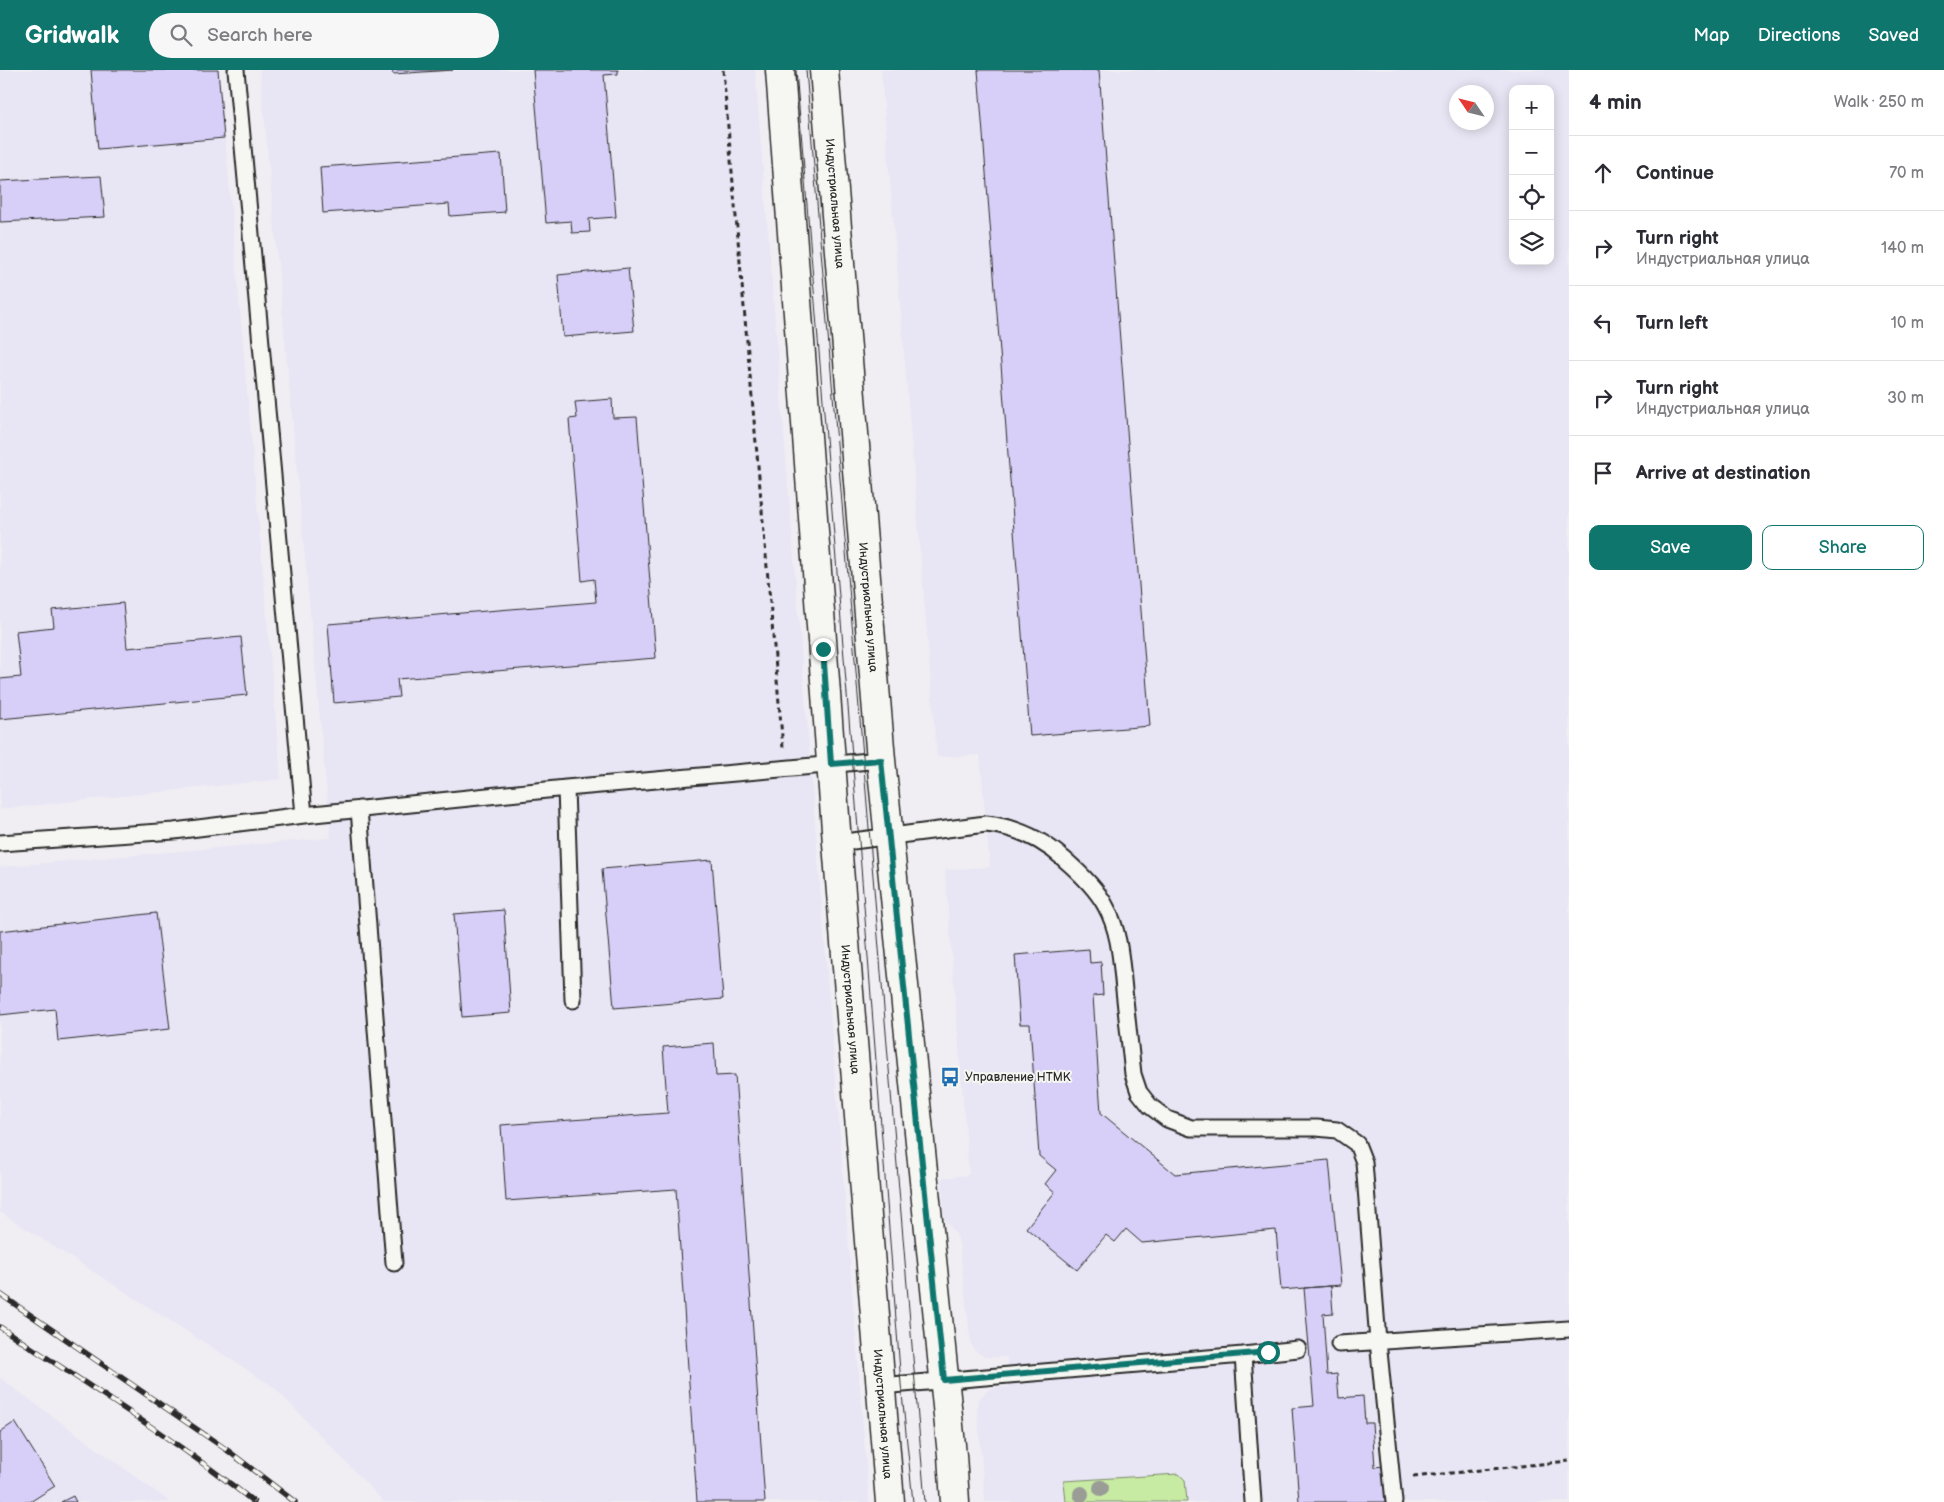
<!DOCTYPE html>
<html lang="en">
<head>
<meta charset="utf-8">
<style>
  body { margin:0; font-family:"Balsamiq Sans",sans-serif; background:#f7f7f7; color:#2b2b33 }
  .controls { position:absolute; right:15px; top:15px; display:grid; overflow:hidden; border-radius:10px; box-shadow:0 2px 12px #0003 }
  .controls button { width:45px; height:45px; display:grid; place-items:center; padding:0; border:0; border-bottom:1px solid #e1e1e2; background:#fff; color:#2b2b33; font:25px sans-serif }
  .compass { position:absolute; left:1449px; top:15px; width:45px; height:45px; border-radius:50%; background:#fff; box-shadow:0 2px 12px #0003; rotate:305deg }
  .stop { position:absolute; width:15px; height:15px; margin:-11px; border:4px solid #0f766e; border-radius:50%; background:#fff }
  .stop.end { background:#0f766e; border-color:#fff; box-shadow:0 1px 5px #0008 }
  .list { margin:0; padding:0; list-style:none }
  h2 { display:flex; justify-content:space-between; align-items:center; height:65px; margin:0; padding:0 20px; font-size:21px }
  h2 small { font-size:16px; font-weight:400; color:#7c7c81 }
  .list li { display:grid; grid-template-columns:32px 1fr auto; gap:15px; align-items:center; box-sizing:border-box; height:75px; padding:0 20px; border-top:1px solid #e1e1e2 }
  .list b { display:block; font-size:19px; white-space:nowrap }
  .list p { margin:0; font-size:16px; white-space:nowrap; color:#7c7c81 }
  .list em { font-size:16px; font-style:normal; color:#7c7c81 }
  .actions { display:flex; gap:10px; padding:15px 20px }
  .actions a { flex:1; padding:11px 0; border:1px solid #0f766e; border-radius:10px; text-align:center; font-size:18px; color:#0f766e }
  .actions .main { background:#0f766e; color:#fff }
  .icon { flex:none; width:28px; height:28px; fill:none; stroke:currentColor; stroke-width:2; stroke-linecap:round; stroke-linejoin:round }
  .map { position:relative; flex:none; width:1569px; height:1432px; overflow:hidden }
  header { display:flex; align-items:center; gap:30px; box-sizing:border-box; height:70px; padding:0 25px; background:#0f766e; color:#fff }
  header strong { font-size:24px }
  nav { display:flex; gap:28px; margin-inline-start:auto; font-size:18px }
  .search { width:350px; height:45px; background:#f7f7f7; display:flex; align-items:center; gap:12px; box-sizing:border-box; padding:0 18px; border-radius:28px; color:#7c7c81; font-size:19px }
  main { display:flex }
  aside { flex:1; background:#fff }
  .map>svg:first-child { display:block }
</style>
</head>
<body>
<header>
<strong>Gridwalk</strong>
<div class="search"><svg class="icon" aria-label="search" viewBox="0 0 24 24"><circle cx="10" cy="10" r="6"/><path d="M15 15l6 6"/></svg>Search here</div>
<nav><a>Map</a><a>Directions</a><a>Saved</a></nav>
</header>
<main>
<div class="map">
<svg width="1569" height="1432" viewBox="0 0 1569 1432">
  <rect width="100%" height="100%" fill="#f0eef3"/>
  <filter id="ink" filterUnits="userSpaceOnUse"><feTurbulence type="fractalNoise" baseFrequency=".02" numOctaves="2"/><feDisplacementMap in="SourceGraphic" scale="10" xChannelSelector="R" yChannelSelector="G"/><feConvolveMatrix kernelMatrix="1 2 1 2 8 2 1 2 1" color-interpolation-filters="sRGB"/></filter>
  <g filter="url(#ink)">
    <path fill="#e8e5f4" fill-rule="evenodd" d="M0,0H219L281,709L0,739Z
      M260,0H755L869,1432H384L274,1317L0,1142V797L331,768Z
      M881,0H1569V1432H985L977,1336L979,1329L989,1319L997,1317H1009L1007,1287H985L974,1280L971,1274L959,1173L956,1164L944,1148L942,1108L969,1105L945,800L990,797L980,685L937,687ZM1513,19H1550V191H1513ZM1456,22H1486V52H1456Z
      M0,1308L170,1432H0Z"/>
    <path fill="#c8eba4" stroke="#7a8b68" d="M1179,1404L1185,1410L1187,1432H1066L1064,1411Z"/>
    <path fill="#d7cff8" stroke="#2b2b2b" d="M91,0H218L224,68L98,79Z
      M392,0H453L393,4Z
      M533,0H618V4L604,5L616,147L589,149L590,162L572,163L571,151L546,153Z
      M978,0H1099L1150,656L1030,666Z
      M501,84L505,142L450,146L449,134L323,143L320,97Z
      M101,106L105,147L0,152V111Z
      M628,198L634,261L563,267L558,205Z
      M612,329L613,348L637,347L656,588L397,609L399,627L334,633L328,554L596,532L594,509L582,511L569,349L577,348L575,332Z
      M123,533L127,578L241,567L247,625L0,649V609L21,607L16,561L54,557L52,540Z
      M712,790L723,929L614,938L602,799Z
      M504,840L511,943L462,947L454,844Z
      M156,843L170,959L58,971L55,939L0,945V861Z
      M1089,879L1090,893L1101,892L1103,925L1093,926L1101,1043L1175,1104L1329,1090L1341,1215L1281,1220L1276,1160L1142,1173L1126,1159L1115,1172L1106,1165L1077,1200L1026,1158L1055,1122L1045,1114L1056,1100L1039,1086L1030,954H1020L1015,885Z
      M714,973L716,1006L735,1005L765,1432H697L676,1119L506,1131L501,1055L668,1043L663,977Z
      M1331,1216L1333,1243L1323,1244L1327,1305L1337,1304L1339,1328L1363,1326L1365,1353H1372L1375,1397L1384,1396L1387,1432H1299L1292,1338L1314,1336L1304,1218Z
      M15,1352L55,1416L30,1432H0V1362Z
      M73,1426L76,1432H61Z"/>
    <g fill="none" stroke-linecap="round" stroke-linejoin="round">
      <defs>
        <path id="lane" d="M236,0L304,745
          M566,718L573,930
          M359,739L394,1193
          M0,773L174,761L304,745L566,718L881,690
          M837,773L986,754C1017,757 1042,769 1064,789C1079,802 1096,818 1105,835C1120,861 1121,891 1124,920C1127,948 1130,976 1133,1004L1139,1022L1150,1036L1167,1049L1191,1058H1317L1337,1060L1357,1074L1364,1092L1378,1271L1394,1432
          M1339,1274L1569,1259
          M1243,1285L1298,1279
          M880,1316L1243,1285L1253,1432"/>
        <g id="secondary">
          <path id="s1" d="M780,0L837,773L890,1432"/>
          <path id="s2" d="M824,0L881,690L952,1385L955,1432"/>
        </g>
      </defs>
      <use href="#lane" stroke="#2b2b2b" stroke-width="19"/>
      <use href="#secondary" stroke="#2b2b2b" stroke-width="31"/>
      <path stroke="#2b2b2b" stroke-width="3" stroke-dasharray="5 4" stroke-linecap="butt" d="M723,0L783,678
        M1413,1407L1569,1391"/>
      <use href="#lane" stroke="#f6f6f2" stroke-width="15"/>
      <use href="#secondary" stroke="#f6f6f2" stroke-width="28"/>
      <path stroke="#2b2b2b" stroke-width="1" d="M796,0L859,771L901,1314L913,1432
        M806,0L925,1432"/>
      <defs>
        <path id="rail" d="M0,1224L227,1380L295,1432
          M0,1257C86,1314 173,1368 254,1432"/>
      </defs>
      <use href="#rail" stroke="#2b2b2b" stroke-width="5.5"/>
      <use href="#rail" stroke="#f6f6f2" stroke-width="4" stroke-dasharray="11" stroke-linecap="butt"/>
    </g>
    <g fill="#999d96">
      <circle cx="1101" cy="1418" r="8"/>
      <circle cx="1081" cy="1424" r="8"/>
    </g>
  </g>
  <g fill="none" stroke-linecap="round" stroke-linejoin="round" filter="url(#ink)">
    <path stroke="#0f766e" stroke-width="6" d="M823,579L831,694L881,690L944,1310L1268,1282"/>
  </g>
  <defs>
    <symbol id="bus-bare" viewBox="-9 -9 18 18"><path d="M-5-6H5V4H4V6H2V4H-2V6H-4V4H-5ZM-3.5-4V0h7V-4ZM-3.5 1.2v1.5H-2V1.2ZM2 1.2v1.5H3.5V1.2Z" fill="#1f6fb2" stroke="#f6f6f2" stroke-width="2.5" paint-order="stroke"/></symbol>
  </defs>
  <g fill-rule="evenodd">
    <use href="#bus-bare" x="936" y="993" width="28" height="28"/>
  </g>
  <g text-anchor="middle" dominant-baseline="central" stroke-width="4" stroke-linejoin="round" paint-order="stroke">
    <g font-size="12" fill="#2b2b2b" stroke="#f6f6f2">
      <text stroke="none"><textPath href="#s2" startOffset="134">Индустриальная улица</textPath></text>
      <text stroke="none"><textPath href="#s2" startOffset="539">Индустриальная улица</textPath></text>
      <text stroke="none"><textPath href="#s1" startOffset="942">Индустриальная улица</textPath></text>
      <text stroke="none"><textPath href="#s1" startOffset="1348">Индустриальная улица</textPath></text>
    </g>
    <g font-size="12" fill="#2b2b2b" stroke="#f6f6f2" text-anchor="start">
      <text x="965" y="1007">Управление НТМК</text>
    </g>
  </g>
</svg>
<div class="controls">
<button>+</button>
<button>−</button>
<button><svg class="icon" aria-label="locate" viewBox="0 0 24 24"><circle cx="12" cy="12" r="6"/><path d="M12 2v4M12 18v4M2 12h4M18 12h4"/></svg></button>
<button><svg class="icon" aria-label="layers" viewBox="0 0 24 24"><path d="M12 4l9 5-9 5-9-5zM3 14l9 5 9-5"/></svg></button>
</div>
<svg class="compass" viewBox="-18 -18 36 36"><path d="M0-13l5 13h-10z" fill="#e53935"/><path d="M0 13l5-13h-10z" fill="#7c7c81"/></svg>
<div class="stop" style="left:1268px;top:1282px"></div>
<div class="stop end" style="left:823px;top:579px"></div>
</div>
<aside>
<h2>4 min<small>Walk · 250 m</small></h2>
<ul class="list">
<li><svg class="icon" aria-label="ahead" viewBox="0 0 24 24"><path d="M12 20V5M6 11l6-6 6 6"/></svg><div><b>Continue</b></div><em>70 m</em></li>
<li><svg class="icon" aria-label="right" viewBox="0 0 24 24"><path d="M7 20v-9h11M14 6l5 5-5 5"/></svg><div><b>Turn right</b><p>Индустриальная улица</p></div><em>140 m</em></li>
<li><svg class="icon" aria-label="left" viewBox="0 0 24 24"><path d="M17 20v-9H6M10 6l-5 5 5 5"/></svg><div><b>Turn left</b></div><em>10 m</em></li>
<li><svg class="icon" aria-label="right" viewBox="0 0 24 24"><path d="M7 20v-9h11M14 6l5 5-5 5"/></svg><div><b>Turn right</b><p>Индустриальная улица</p></div><em>30 m</em></li>
<li><svg class="icon" aria-label="arrive" viewBox="0 0 24 24"><path d="M6 21V4h12l-3 4 3 4H6"/></svg><div><b>Arrive at destination</b></div></li>
</ul>
<div class="actions"><a class="main">Save</a><a>Share</a></div>
</aside>
</main>
</body>
</html>
